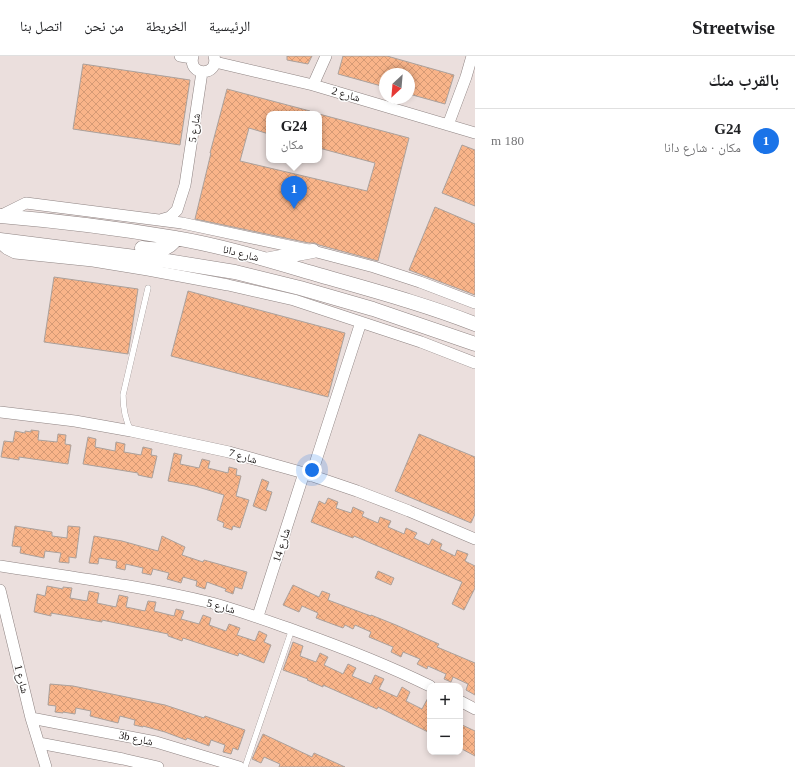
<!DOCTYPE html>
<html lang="ar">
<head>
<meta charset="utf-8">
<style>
  body { margin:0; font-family:"Times New Roman","Noto Naskh Arabic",serif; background:#f2f2f2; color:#202124; direction:rtl }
  .controls { position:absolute; right:12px; bottom:12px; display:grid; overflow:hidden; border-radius:8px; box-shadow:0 2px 6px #0003 }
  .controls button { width:36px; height:36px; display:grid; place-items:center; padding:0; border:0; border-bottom:1px solid #e0e0e0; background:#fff; color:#202124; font:20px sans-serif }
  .compass { position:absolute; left:379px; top:12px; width:36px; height:36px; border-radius:50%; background:#fff; box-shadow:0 2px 6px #0003; rotate:206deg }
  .you { position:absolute; left:312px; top:414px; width:14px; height:14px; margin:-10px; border:3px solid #fff; border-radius:50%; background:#1a73e8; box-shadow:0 0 0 6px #1a73e833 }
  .badge { display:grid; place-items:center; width:26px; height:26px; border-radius:50%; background:#1a73e8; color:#fff; font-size:13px; font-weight:700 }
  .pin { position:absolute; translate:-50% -33px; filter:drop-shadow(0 1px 2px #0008) }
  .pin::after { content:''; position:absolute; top:21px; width:14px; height:12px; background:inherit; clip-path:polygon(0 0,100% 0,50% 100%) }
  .popup { position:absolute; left:266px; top:55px; width:56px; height:52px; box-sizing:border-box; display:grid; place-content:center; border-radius:8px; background:#fff; filter:drop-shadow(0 1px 3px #0005); font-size:13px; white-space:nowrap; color:#757577 }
  .popup b { font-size:15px; color:#202124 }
  .popup::after { content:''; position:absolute; left:50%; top:100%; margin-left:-8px; border:8px solid transparent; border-top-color:#fff }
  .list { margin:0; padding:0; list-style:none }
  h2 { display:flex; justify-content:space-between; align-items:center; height:52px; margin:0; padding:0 16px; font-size:17px }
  h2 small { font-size:13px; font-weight:400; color:#757577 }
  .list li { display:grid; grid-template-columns:26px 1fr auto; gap:12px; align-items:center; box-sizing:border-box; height:64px; padding:0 16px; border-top:1px solid #e0e0e0 }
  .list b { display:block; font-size:15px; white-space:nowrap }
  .list p { margin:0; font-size:13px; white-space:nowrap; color:#757577 }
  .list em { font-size:13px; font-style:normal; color:#757577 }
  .map { position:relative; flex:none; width:475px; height:711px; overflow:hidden; direction:ltr }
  header { display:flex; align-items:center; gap:24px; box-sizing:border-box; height:56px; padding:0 20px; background:#fff; border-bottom:1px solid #e0e0e0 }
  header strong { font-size:19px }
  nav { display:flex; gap:22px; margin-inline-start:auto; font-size:14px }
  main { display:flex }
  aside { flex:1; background:#fff }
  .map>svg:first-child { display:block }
</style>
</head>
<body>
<header>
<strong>Streetwise</strong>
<nav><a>الرئيسية</a><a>الخريطة</a><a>من نحن</a><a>اتصل بنا</a></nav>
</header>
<main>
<aside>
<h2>بالقرب منك<small></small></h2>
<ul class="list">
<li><span class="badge">1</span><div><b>G24</b><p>مكان · شارع دانا</p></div><em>180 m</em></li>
</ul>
</aside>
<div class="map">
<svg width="475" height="711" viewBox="0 0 475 711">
  <defs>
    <pattern id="building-cross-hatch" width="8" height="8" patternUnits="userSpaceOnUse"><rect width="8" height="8" fill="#f9b489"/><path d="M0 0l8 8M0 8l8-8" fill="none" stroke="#d59a75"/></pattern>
  </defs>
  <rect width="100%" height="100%" fill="#ebdfdd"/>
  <path fill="url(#building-cross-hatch)" stroke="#aba19c" d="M287,0H312L308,8L287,4Z
    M343,0H387L454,19L445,48L409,38V18H385V31L338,18Z
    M83,8L190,24L180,89L73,73Z
    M227,33L310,55V58H269V78L249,72L240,105L367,135L375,107L319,92V58L409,82L378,205L319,189L315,187H309L195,163L211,97H210Z
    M462,89L475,94V150L442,137Z
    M435,151L475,168V239L409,214Z
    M54,221L138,233L128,298L44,286Z
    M188,235L345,277L328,341L171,300Z
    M31,374L39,375L38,384L57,386L58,378L66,379L65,388L71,389L68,408L19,401V404L1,401L4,385L13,386L15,375L25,377V375L31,376Z
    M419,378L475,401V458L471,467L395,435Z
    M88,381L96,383L95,391L115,395L116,386L125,388L124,396L141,399L143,391L152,393L151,399L157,400L152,422L138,419V417L83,408Z
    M174,397L182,399L180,408L199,412L202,403L210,405L208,412L228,417L229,411L237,413L236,419L241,420L236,440L249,444L240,472L233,470L232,474L223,471L224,467L217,464L224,439L195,430L168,425Z
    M262,423L269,426L266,434L272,436L266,455L253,450Z
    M328,442L338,446L336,452L351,457L353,451L364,456L362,460L378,467L380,461L391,465L388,471L404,478L406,472L417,477L414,482L429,489L432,483L442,488L440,493L455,500L457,494L468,498L465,505L475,510V532L464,554L452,548L462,526L354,480L353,482L311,466L319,445L325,448Z
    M15,470L52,476V480L67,482L68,470L80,471L76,502L69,501V507L59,506L61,497L45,495L44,502L20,497L21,491L12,490Z
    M94,480L122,485L158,495L162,480L185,491L182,499L203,506L204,504L247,516L242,533L235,531L233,538L225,535L226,533L207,526L205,533L196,530L197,525L183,521L181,527L167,523L169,517L153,513L151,519L142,517L143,512L126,508L125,514L116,512L117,505L99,502L98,508L89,507Z
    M378,515L394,522L391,529L375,522Z
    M293,529L319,541L322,535L330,538L328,544L371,560V559L396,569L439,588L437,591L475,607V639L466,634L468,628L453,621L451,626L444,623L446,618L428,610L427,613L417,608L420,603L403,596L401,601L391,596L393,591L369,581L371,576L355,569L353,573L345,569L343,572L316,562L318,557L302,550L299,556L283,549Z
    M47,530L63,533V531L72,532L70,542L87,545L89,535L99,537L97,547L116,551L119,539L128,541L126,551L145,555L148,545L156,546L154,555L174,560L176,553L184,555L181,563L199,568L203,559L211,562L209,569L226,575L229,568L240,572L237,579L255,585L259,575L267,579L264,586L271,589L264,607L239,597L238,600L183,582L182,585L168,580V578L102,564V566L51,557V560L34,556L37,538L45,540Z
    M293,586L303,590L300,600L316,606L320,597L328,601L324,609L343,618L348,608L356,612L352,620L371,628L375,619L384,623L379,633L397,641L402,631L410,636L406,645L422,653L430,638V677L378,651L377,653L323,629V631L307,624L308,623L283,614Z
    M50,628L73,630L165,649L204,662L205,660L245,674L238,694L233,692L231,698L223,696L225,689L211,684L209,690L187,682L186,684L165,676L143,670V671L134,669L135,664L120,660L118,667L90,660L91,655L76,652L75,658L63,656V657L55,656L56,650L48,649Z
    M460,668L475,675V700L460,692Z
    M263,678L312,701L314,697L345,711H279L280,708L264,701L261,707L252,703Z"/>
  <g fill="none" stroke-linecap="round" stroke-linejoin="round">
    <defs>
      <path id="service" d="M131,375C125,363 123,353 123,339L148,232
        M245,711L292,573"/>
      <path id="minor" d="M180,0L192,2
        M193,0C187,21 220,21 214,0
        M215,6L313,29L475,77
        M313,29L326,0
        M448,69L466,21L472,0
        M0,160L26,147L182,167L313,195L374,211L420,226L475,247
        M160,164L170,161L177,154L185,129L202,16
        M0,187L7,193L15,197L93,205L148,214L228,229L294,244L421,286L475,307
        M0,356L75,365L131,375L229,396L304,417L357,435L409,455L475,483
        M311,420L361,266
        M0,510C71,521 142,530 212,547C241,555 268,565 296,575C341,591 387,609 430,630
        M0,534L31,662L46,711
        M258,560L304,417
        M460,645L475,653
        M31,662L156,686L239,711
        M39,687L123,703L158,711"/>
      <path id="tertiary" d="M0,160C59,165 117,172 175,182C223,190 271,205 319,219C371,234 424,248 475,268
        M0,184L167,205L235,216L300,232L373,253L475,288
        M142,192C156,194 168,196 176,182
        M270,203L313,195"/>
    </defs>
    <use href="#service" stroke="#8f8483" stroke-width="6"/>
    <use href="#minor" stroke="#8f8483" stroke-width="12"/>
    <use href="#tertiary" stroke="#8f8483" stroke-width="15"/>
    <use href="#service" stroke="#fff" stroke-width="5.5"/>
    <use href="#minor" stroke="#fff" stroke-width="11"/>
    <use href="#tertiary" stroke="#fff" stroke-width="14"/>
  </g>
  <g text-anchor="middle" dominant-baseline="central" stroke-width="3" stroke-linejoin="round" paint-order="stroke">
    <g font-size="11" fill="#181413" stroke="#fff">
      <text transform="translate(346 38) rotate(16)">شارع 2</text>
      <text transform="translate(194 72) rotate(-81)">شارع 5</text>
      <text transform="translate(241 197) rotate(14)">شارع دانا</text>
      <text transform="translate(243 400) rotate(16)">شارع 7</text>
      <text transform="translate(281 489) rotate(-72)">شارع 14</text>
      <text transform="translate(221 550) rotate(15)">شارع 5</text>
      <text transform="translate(22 623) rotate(76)">شارع 1</text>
      <text transform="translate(136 682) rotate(12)">3b شارع</text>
    </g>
  </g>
</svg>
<div class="controls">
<button>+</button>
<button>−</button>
</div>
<svg class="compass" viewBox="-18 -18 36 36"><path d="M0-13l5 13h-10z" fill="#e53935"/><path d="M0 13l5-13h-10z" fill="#757577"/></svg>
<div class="you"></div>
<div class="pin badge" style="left:294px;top:153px">1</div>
<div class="popup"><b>G24</b>مكان</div>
</div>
</main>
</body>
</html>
